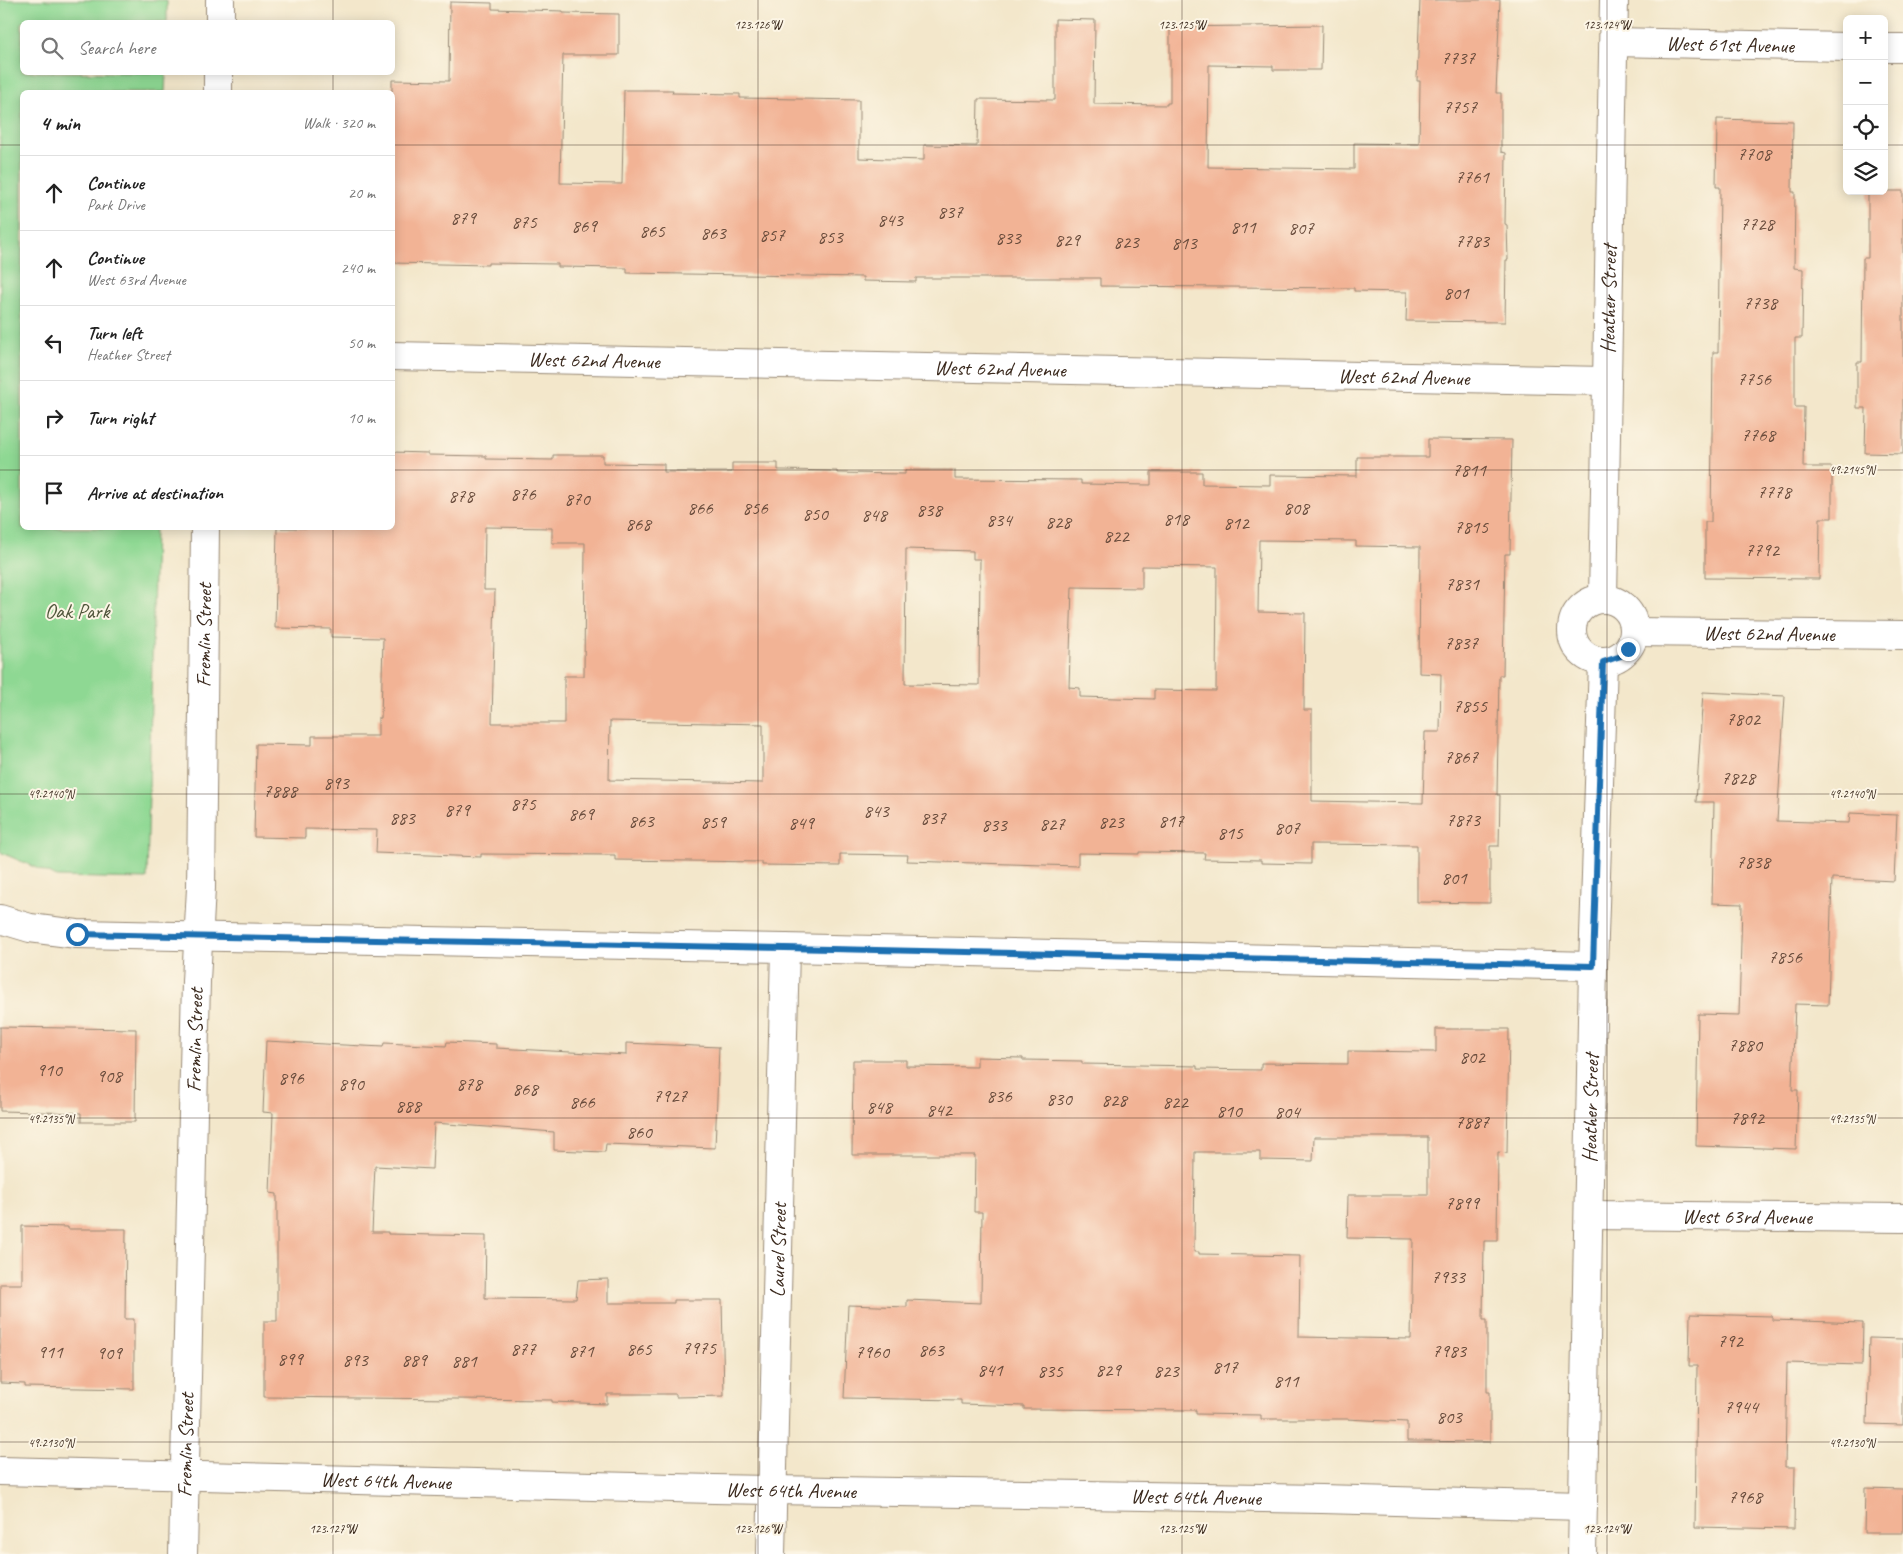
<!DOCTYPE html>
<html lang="en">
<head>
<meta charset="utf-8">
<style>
  body { margin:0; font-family:Caveat,sans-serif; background:#f2f2f2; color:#222 }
  .controls { position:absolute; right:15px; top:15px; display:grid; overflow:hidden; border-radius:8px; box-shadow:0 2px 12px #0003 }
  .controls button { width:45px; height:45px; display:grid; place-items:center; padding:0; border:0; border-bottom:1px solid #e0e0e0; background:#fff; color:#222; font:25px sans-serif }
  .stop { position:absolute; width:15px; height:15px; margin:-11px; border:4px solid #1f6fb2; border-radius:50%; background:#fff }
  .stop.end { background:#1f6fb2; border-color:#fff; box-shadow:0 1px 5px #0008 }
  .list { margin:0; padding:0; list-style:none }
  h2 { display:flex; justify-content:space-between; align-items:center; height:65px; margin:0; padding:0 20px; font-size:21px }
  h2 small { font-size:16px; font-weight:400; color:#767676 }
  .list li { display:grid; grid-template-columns:32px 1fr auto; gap:15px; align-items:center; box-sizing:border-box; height:75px; padding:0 20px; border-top:1px solid #e0e0e0 }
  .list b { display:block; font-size:19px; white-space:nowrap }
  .list p { margin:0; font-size:16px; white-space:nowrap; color:#767676 }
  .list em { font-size:16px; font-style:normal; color:#767676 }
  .icon { flex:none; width:28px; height:28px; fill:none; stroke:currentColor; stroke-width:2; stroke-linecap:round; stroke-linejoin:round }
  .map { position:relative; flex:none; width:1903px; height:1554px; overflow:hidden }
  .search { position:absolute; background:#fff; box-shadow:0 2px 12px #0003; left:20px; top:20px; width:375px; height:55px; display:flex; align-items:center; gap:12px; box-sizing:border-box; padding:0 18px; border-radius:8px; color:#767676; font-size:19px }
  .panel { position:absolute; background:#fff; box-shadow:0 2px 12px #0003; left:20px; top:90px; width:375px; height:440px; border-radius:8px }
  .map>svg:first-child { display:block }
</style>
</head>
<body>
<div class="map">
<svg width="1903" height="1554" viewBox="0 0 1903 1554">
  <rect width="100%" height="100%" fill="#fcf5e5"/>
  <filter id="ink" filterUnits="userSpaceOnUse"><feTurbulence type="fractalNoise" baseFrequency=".02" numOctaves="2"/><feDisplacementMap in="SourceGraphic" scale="10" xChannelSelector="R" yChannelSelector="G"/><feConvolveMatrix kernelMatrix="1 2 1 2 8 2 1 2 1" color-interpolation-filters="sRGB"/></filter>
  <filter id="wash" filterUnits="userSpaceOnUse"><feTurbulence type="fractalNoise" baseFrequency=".0096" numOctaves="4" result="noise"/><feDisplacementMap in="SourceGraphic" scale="20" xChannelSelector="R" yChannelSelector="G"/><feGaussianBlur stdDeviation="1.12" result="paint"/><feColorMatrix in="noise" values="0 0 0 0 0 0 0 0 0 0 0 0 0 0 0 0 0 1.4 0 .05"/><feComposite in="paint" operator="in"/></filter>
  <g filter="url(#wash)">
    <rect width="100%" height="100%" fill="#f3e7cb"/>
    <path fill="#8ed893" stroke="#648158" d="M0,0H167V22H22V72L166,73L165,92H22V528H155L147,879L57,877L0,852Z"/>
    <g id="blocks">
      <path fill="#f2b395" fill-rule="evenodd" d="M1420,0H1500L1496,93H1501V152L1506,153L1505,224L1507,225L1508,260H1506L1505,322L1406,321L1407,292L1354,291V288L1100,286V278H916V282L863,281V277L627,273V268L558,267V264L488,263V265L392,263V80L449,81L450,2L492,3V9L563,11V13L619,14V55H563L560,183L622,184L624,90H673L672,93L740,94V98L859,100V158L924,160V145L977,146L978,99L1055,100V19L1095,20L1094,104L1167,105V103H1170V27L1322,25L1321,70H1273V66L1209,65L1208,167L1354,169V143L1419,144L1420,81H1417Z
        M1717,119L1793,121L1792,192H1795L1794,268L1803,269L1802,338H1795V407H1804L1803,467H1832V518H1820L1819,579L1705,578V522H1711L1713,352H1718L1720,187H1716Z
        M1868,191H1903V454L1865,453L1866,408H1857V362H1862L1863,258H1868Z
        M1428,439L1512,440L1510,554H1505L1503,675H1499L1497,795H1500L1499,846H1490V903L1417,902V845L1311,844V864L1261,863V860L1204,859L1205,853L1139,852V854L1078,853V866L907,861L908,855L840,854V866L762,865V862L615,860V855L481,854V857L376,853L377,830L305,829V838L254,837L256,744L312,745V736H378V718H381L383,638L331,637V629L275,628L277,528H392V452L428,453V455L486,456V459L553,460V455H603V463L664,464V472H732V463H778V470L837,471V473L905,474V470H955V479L1081,480V484L1151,485V472H1202V484L1270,485V475L1357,476V457H1428ZM485,527L552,528V543H585L584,676H564V723H492L495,590H484ZM1259,540L1356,541V546L1420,547L1419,673L1441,674L1440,732H1425L1423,803L1312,801V710H1304L1305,613L1258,612ZM906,549L973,551V559H980L979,685L905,684ZM1142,566L1217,567L1216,691L1154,690V699L1080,697V688L1069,687L1072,587L1142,588ZM610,721L763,724V783L609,780Z
        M1703,692L1785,696L1777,821L1849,823L1850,813L1897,815L1894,881L1832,878L1828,1005L1795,1004L1792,1090H1798L1796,1149L1696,1146L1698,1014L1739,1015L1742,904L1712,903L1714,802H1696Z
        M0,1027L136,1029L135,1122H81V1113L0,1111Z
        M1436,1029H1509L1507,1153L1498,1152L1497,1241H1484L1483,1320H1487V1392H1490V1442L1407,1441V1422L1346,1419H1261V1415L1196,1414V1410L1024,1409V1406L961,1404V1400L844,1398L848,1305L907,1307V1300L981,1303L982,1212H974L975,1155H852L853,1060H906V1066L977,1067V1057L1023,1058V1060L1082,1061V1064L1197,1066V1069L1261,1070V1063L1348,1064V1051L1436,1052ZM1314,1137H1428V1195H1348L1347,1238L1413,1239L1411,1339L1299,1337L1300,1256L1199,1254V1252H1194L1195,1152H1260V1160L1313,1161Z
        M266,1041L383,1047L384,1043L446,1046L447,1042L496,1044V1048L626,1055V1043L719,1047L715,1148L606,1144L605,1152L554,1150V1132L434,1123L432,1169L375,1166L372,1232H388V1234L486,1236L485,1298L576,1299L578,1280L608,1279V1303H674V1300H722L724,1396L676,1397V1394H607V1404L552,1402V1400L264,1397V1321H277V1194L270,1193L273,1113L263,1112Z
        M22,1226L68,1227V1229H126L125,1319H134V1389L25,1387V1384L0,1383V1284H22Z
        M1690,1314L1772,1316V1320L1863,1323L1862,1365L1787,1363L1785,1467H1795L1794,1529L1695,1527L1697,1366H1689Z
        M1869,1338L1903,1339V1425L1867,1424Z
        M1865,1488L1903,1489V1533H1864Z"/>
    </g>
  </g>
  <g filter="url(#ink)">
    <use href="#blocks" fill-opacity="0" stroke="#978874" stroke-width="1"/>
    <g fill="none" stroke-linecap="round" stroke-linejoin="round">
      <defs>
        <g id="minor">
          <path d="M220,22V0"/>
          <path id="s1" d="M1614,42L1847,47"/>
          <path d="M1884,48H1903"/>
          <path d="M218,92V72"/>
          <path id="s2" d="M392,356L1606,381"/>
          <circle cx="1603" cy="630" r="31"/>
          <path id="s3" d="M1603,599L1614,0"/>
          <path id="s4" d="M1634,632L1903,635"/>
          <path d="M0,919L30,928L77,934L785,948L1593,966"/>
          <path id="s5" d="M1589,1215L1903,1218"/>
          <path id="s6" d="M0,1471L714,1489L1322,1499L1583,1506"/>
          <path id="s7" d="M183,1554L196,981L201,888L205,528"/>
          <path id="s8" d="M771,1554L785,948"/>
          <path id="s9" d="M1582,1554L1593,966L1603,662"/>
        </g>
      </defs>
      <use href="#minor" stroke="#978874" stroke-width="30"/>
      <use href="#minor" stroke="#fff" stroke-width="28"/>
    </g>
  </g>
  <g fill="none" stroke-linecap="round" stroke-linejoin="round" filter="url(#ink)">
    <path stroke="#1f6fb2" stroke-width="6" d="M77,934L785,948L1593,966L1603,662L1621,656L1628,649"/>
  </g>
  <path fill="none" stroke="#3b2a1e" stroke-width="1" stroke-opacity="0.45" d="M333,0V22M758,0V1554M1182,0V1554M1607,0V1554M333,72V92M0,145H22M392,145H1847M1884,145H1903M0,470H22M392,470H1903M333,528V1554M0,794H1903M0,1118H1903M0,1442H1903"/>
  <g text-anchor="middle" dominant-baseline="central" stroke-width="4" stroke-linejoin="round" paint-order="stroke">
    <g font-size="19" fill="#694c3c">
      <text x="1458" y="58">7737</text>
      <text x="1460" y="107">7757</text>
      <text x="1754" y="154">7708</text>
      <text x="1472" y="177">7761</text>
      <text x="950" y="212">837</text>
      <text x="463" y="218">879</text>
      <text x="890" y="220">843</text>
      <text x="524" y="222">875</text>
      <text x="1757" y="224">7728</text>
      <text x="584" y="226">869</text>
      <text x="1243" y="227">811</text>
      <text x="1301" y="228">807</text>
      <text x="652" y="231">865</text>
      <text x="713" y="233">863</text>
      <text x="772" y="235">857</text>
      <text x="830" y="237">853</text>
      <text x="1008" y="238">833</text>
      <text x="1067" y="240">829</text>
      <text x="1472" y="241">7783</text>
      <text x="1126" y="242">823</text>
      <text x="1184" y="243">813</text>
      <text x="1456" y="293">801</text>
      <text x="1760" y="303">7738</text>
      <text x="1754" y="379">7756</text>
      <text x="1758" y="435">7768</text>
      <text x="1469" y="470">7811</text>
      <text x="1774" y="492">7778</text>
      <text x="523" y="494">876</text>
      <text x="461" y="496">878</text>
      <text x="577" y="499">870</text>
      <text x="700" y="508">866</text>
      <text x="755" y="508">856</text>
      <text x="1296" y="508">808</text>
      <text x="929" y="510">838</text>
      <text x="815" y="514">850</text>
      <text x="874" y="515">848</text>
      <text x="1176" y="519">818</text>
      <text x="999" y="520">834</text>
      <text x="1058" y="522">828</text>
      <text x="1236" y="523">812</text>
      <text x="638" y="524">868</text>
      <text x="1471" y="527">7815</text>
      <text x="1116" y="536">822</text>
      <text x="1762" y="550">7792</text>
      <text x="1462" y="584">7831</text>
      <text x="1461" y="643">7837</text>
      <text x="1470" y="706">7855</text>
      <text x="1743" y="719">7802</text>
      <text x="1461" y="757">7867</text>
      <text x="1738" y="778">7828</text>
      <text x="336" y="783">893</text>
      <text x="280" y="791">7888</text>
      <text x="523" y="804">875</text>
      <text x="457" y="810">879</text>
      <text x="876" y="811">843</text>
      <text x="581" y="814">869</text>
      <text x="402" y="818">883</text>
      <text x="933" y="818">837</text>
      <text x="1463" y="820">7873</text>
      <text x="641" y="821">863</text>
      <text x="1171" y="821">817</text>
      <text x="713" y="822">859</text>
      <text x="1111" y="822">823</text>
      <text x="801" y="823">849</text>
      <text x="1052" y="824">827</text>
      <text x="994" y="825">833</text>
      <text x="1287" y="828">807</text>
      <text x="1230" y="833">815</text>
      <text x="1753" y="862">7838</text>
      <text x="1454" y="878">801</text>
      <text x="1785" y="957">7856</text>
      <text x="1745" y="1045">7880</text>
      <text x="1472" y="1057">802</text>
      <text x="49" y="1070">910</text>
      <text x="109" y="1076">908</text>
      <text x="291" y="1078">896</text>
      <text x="351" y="1084">890</text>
      <text x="469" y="1084">878</text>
      <text x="525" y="1089">868</text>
      <text x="670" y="1096">7927</text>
      <text x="999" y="1096">836</text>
      <text x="1059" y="1099">830</text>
      <text x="1114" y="1100">828</text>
      <text x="582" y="1102">866</text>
      <text x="1175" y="1102">822</text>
      <text x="408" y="1106">888</text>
      <text x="879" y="1107">848</text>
      <text x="939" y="1110">842</text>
      <text x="1229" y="1111">810</text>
      <text x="1287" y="1112">804</text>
      <text x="1747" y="1118">7892</text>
      <text x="1472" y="1122">7887</text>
      <text x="639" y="1132">860</text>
      <text x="1462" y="1203">7899</text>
      <text x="1448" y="1277">7933</text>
      <text x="1730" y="1341">792</text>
      <text x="699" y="1348">7975</text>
      <text x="523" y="1349">877</text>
      <text x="639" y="1349">865</text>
      <text x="931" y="1350">863</text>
      <text x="581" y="1351">871</text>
      <text x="1449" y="1351">7983</text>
      <text x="50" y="1352">911</text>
      <text x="872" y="1352">7960</text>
      <text x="109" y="1353">909</text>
      <text x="290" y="1359">899</text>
      <text x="355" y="1360">893</text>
      <text x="414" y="1360">889</text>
      <text x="464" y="1361">881</text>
      <text x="1225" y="1367">817</text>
      <text x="990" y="1370">841</text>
      <text x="1108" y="1370">829</text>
      <text x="1050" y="1371">835</text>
      <text x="1166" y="1371">823</text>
      <text x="1286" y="1381">811</text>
      <text x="1741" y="1407">7944</text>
      <text x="1449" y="1417">803</text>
      <text x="1745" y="1497">7968</text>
    </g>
    <g font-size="21" fill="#3b2a1e" stroke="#fcf5e5">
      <text stroke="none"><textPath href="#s1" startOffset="116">West 61st Avenue</textPath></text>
      <text stroke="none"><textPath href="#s3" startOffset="300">Heather Street</textPath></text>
      <text stroke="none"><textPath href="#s2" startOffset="202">West 62nd Avenue</textPath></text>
      <text stroke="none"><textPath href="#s2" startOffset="608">West 62nd Avenue</textPath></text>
      <text stroke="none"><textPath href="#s2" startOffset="1012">West 62nd Avenue</textPath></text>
      <text stroke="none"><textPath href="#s4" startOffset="135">West 62nd Avenue</textPath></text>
      <text stroke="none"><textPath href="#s7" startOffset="919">Fremlin Street</textPath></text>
      <text stroke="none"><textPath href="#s7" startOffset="514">Fremlin Street</textPath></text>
      <text stroke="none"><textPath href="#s9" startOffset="446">Heather Street</textPath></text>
      <text stroke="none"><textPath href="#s5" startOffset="158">West 63rd Avenue</textPath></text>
      <text stroke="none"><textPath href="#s8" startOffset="304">Laurel Street</textPath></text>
      <text stroke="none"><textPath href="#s7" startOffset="109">Fremlin Street</textPath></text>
      <text stroke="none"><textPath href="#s6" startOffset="386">West 64th Avenue</textPath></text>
      <text stroke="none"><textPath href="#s6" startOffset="791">West 64th Avenue</textPath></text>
      <text stroke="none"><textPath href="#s6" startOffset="1196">West 64th Avenue</textPath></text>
    </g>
    <g font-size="21" fill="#50563b" stroke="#fcf5e5">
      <text x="77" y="611">Oak Park</text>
    </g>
  </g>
  <g font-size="12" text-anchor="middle" fill="#3b2a1e" stroke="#fcf5e5" stroke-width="4" stroke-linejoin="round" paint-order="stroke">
    <text x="758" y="29">123.126°W</text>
    <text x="1182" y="29">123.125°W</text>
    <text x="1607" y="29">123.124°W</text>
    <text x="1852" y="474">49.2145°N</text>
    <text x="51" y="798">49.2140°N</text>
    <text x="1852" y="798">49.2140°N</text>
    <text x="51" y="1123">49.2135°N</text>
    <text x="1852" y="1123">49.2135°N</text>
    <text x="51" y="1447">49.2130°N</text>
    <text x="1852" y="1447">49.2130°N</text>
    <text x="333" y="1533">123.127°W</text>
    <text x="758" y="1533">123.126°W</text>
    <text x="1182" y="1533">123.125°W</text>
    <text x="1607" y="1533">123.124°W</text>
  </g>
</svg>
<div class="controls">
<button>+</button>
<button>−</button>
<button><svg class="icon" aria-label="locate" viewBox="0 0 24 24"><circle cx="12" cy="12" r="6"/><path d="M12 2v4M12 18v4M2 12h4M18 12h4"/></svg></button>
<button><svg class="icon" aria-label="layers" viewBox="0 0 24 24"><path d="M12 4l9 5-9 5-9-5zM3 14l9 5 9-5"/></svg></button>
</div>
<div class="stop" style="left:77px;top:934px"></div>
<div class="stop end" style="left:1628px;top:649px"></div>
<div class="search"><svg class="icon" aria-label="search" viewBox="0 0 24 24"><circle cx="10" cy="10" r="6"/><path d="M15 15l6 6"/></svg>Search here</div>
<section class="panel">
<h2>4 min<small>Walk · 320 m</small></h2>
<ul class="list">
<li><svg class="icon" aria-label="ahead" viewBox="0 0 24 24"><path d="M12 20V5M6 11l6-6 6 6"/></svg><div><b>Continue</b><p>Park Drive</p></div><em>20 m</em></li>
<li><svg class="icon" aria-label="ahead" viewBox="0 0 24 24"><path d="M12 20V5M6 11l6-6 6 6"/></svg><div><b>Continue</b><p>West 63rd Avenue</p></div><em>240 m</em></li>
<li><svg class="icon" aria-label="left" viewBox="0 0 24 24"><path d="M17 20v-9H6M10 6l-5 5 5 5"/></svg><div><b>Turn left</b><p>Heather Street</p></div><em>50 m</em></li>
<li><svg class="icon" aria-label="right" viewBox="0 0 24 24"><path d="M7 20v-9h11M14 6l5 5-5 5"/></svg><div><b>Turn right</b></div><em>10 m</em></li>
<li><svg class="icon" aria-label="arrive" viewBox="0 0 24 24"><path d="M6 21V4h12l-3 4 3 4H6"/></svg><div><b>Arrive at destination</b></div></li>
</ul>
</section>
</div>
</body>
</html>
